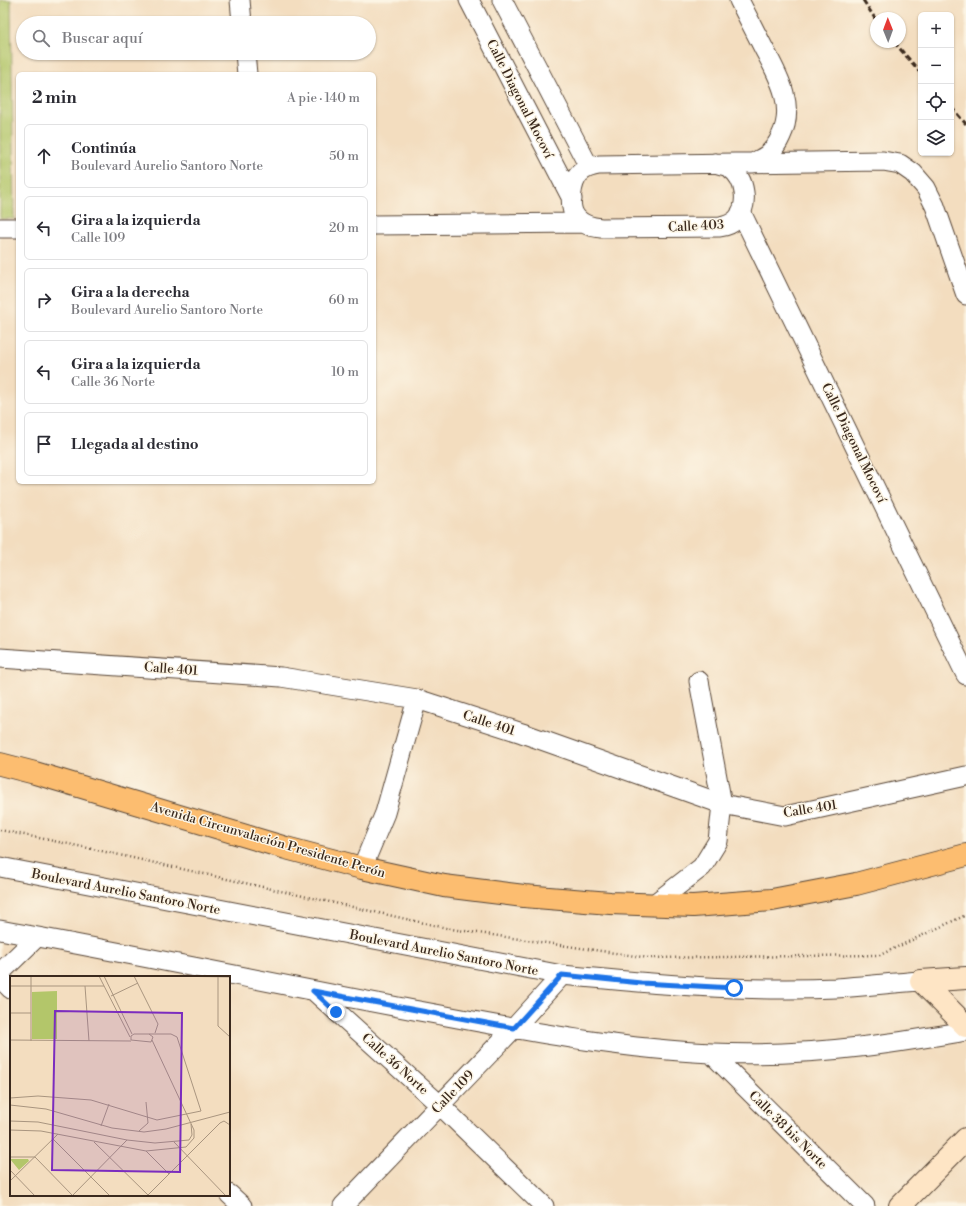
<!DOCTYPE html>
<html lang="es">
<head>
<meta charset="utf-8">
<style>
  body { margin:0; font-family:"Libre Bodoni",serif; background:#f7f7f7; color:#2b2b33 }
  .controls { position:absolute; right:12px; top:12px; display:grid; overflow:hidden; border-radius:6px; box-shadow:0 1px 3px #0004 }
  .controls button { width:36px; height:36px; display:grid; place-items:center; padding:0; border:0; border-bottom:1px solid #e1e1e2; background:#fff; color:#2b2b33; font:20px sans-serif }
  .compass { position:absolute; left:870px; top:12px; width:36px; height:36px; border-radius:50%; background:#fff; box-shadow:0 1px 3px #0004; rotate:359deg }
  .stop { position:absolute; width:12px; height:12px; margin:-9px; border:3px solid #1a73e8; border-radius:50%; background:#fff }
  .stop.end { background:#1a73e8; border-color:#fff; box-shadow:0 1px 4px #0008 }
  .list { margin:0; padding:0; list-style:none }
  h2 { display:flex; justify-content:space-between; align-items:center; height:52px; margin:0; padding:0 16px; font-size:17px }
  h2 small { font-size:13px; font-weight:400; color:#7c7c81 }
  .list li { display:grid; grid-template-columns:26px 1fr auto; gap:12px; align-items:center; box-sizing:border-box; height:64px; margin:0 8px 8px; padding:0 8px; border:1px solid #e1e1e2; border-radius:6px }
  .list b { display:block; font-size:15px; white-space:nowrap }
  .list p { margin:0; font-size:13px; white-space:nowrap; color:#7c7c81 }
  .list em { font-size:13px; font-style:normal; color:#7c7c81 }
  .icon { flex:none; width:22px; height:22px; fill:none; stroke:currentColor; stroke-width:2; stroke-linecap:round; stroke-linejoin:round }
  .map { position:relative; flex:none; width:966px; height:1206px; overflow:hidden }
  .search { position:absolute; background:#fff; box-shadow:0 1px 3px #0004; left:16px; top:16px; width:360px; height:44px; display:flex; align-items:center; gap:10px; box-sizing:border-box; padding:0 14px; border-radius:22px; color:#7c7c81; font-size:15px }
  .panel { position:absolute; background:#fff; box-shadow:0 1px 3px #0004; left:16px; top:72px; width:360px; height:412px; border-radius:6px }
  .map>svg:first-child { display:block }
</style>
</head>
<body>
<div class="map">
<svg width="966" height="1206" viewBox="0 0 966 1206">
  <rect width="100%" height="100%" fill="#fcf5e5"/>
  <filter id="ink" filterUnits="userSpaceOnUse"><feTurbulence type="fractalNoise" baseFrequency=".025" numOctaves="2"/><feDisplacementMap in="SourceGraphic" scale="8" xChannelSelector="R" yChannelSelector="G"/><feConvolveMatrix kernelMatrix="1 2 1 2 8 2 1 2 1" color-interpolation-filters="sRGB"/></filter>
  <filter id="wash" filterUnits="userSpaceOnUse"><feTurbulence type="fractalNoise" baseFrequency=".012" numOctaves="4" result="noise"/><feDisplacementMap in="SourceGraphic" scale="16" xChannelSelector="R" yChannelSelector="G"/><feGaussianBlur stdDeviation="0.9" result="paint"/><feColorMatrix in="noise" values="0 0 0 0 0 0 0 0 0 0 0 0 0 0 0 0 0 1.4 0 .05"/><feComposite in="paint" operator="in"/></filter>
  <g filter="url(#wash)">
    <rect width="100%" height="100%" fill="#f3ddbf"/>
    <path fill="#b3c66a" stroke="#777844" d="M0,0H11L14,219H0Z"/>
  </g>
  <g filter="url(#ink)">
    <g fill="none" stroke-linecap="round" stroke-linejoin="round">
      <defs>
        <path id="street" d="M240,0L242,23
          M469,0L572,199
          M502,0L589,167
          M739,0C747,16 756,33 764,49C778,75 796,106 781,136C778,143 773,150 767,155C763,158 758,160 753,163
          M245,53L247,74
          M715,163C720,165 725,165 730,168C746,179 749,205 737,219C732,224 726,226 720,227L601,228C592,227 582,225 576,217C568,207 571,182 580,173C585,168 593,166 599,165L883,161L900,164L913,173L926,188L935,206L966,295
          M741,212L966,675
          M374,225L582,223
          M0,228H18
          M0,658L281,677L417,699L522,733L722,804L785,816L966,776
          M0,867L562,975C653,984 744,992 836,988C864,986 893,983 921,981
          M362,868L385,813L417,699
          M654,904L702,867L718,841L722,804L699,681
          M0,930C144,956 286,986 430,1013C523,1030 617,1049 712,1053C761,1055 810,1053 859,1047C895,1043 930,1037 966,1031
          M0,973L37,937
          M0,978L11,989
          M314,991L440,1105L544,1206
          M711,1053L865,1206
          M229,1194L242,1206
          M343,1206L514,1028L562,975"/>
        <path id="secondary" d="M921,981L966,1026
          M921,981L966,978
          M900,1206L966,1139"/>
        <path id="primary" d="M0,764L35,773L286,848L362,868L444,886L524,896L610,903L693,906L772,900L856,884L966,855"/>
      </defs>
      <use href="#street" stroke="#574536" stroke-width="21"/>
      <use href="#secondary" stroke="#574536" stroke-width="24"/>
      <use href="#primary" stroke="#574536" stroke-width="24"/>
      <path stroke="#574536" stroke-width="2.5" stroke-dasharray="1 3" stroke-linecap="butt" d="M0,830L88,848L451,929L649,958L880,955L966,915"/>
      <use href="#street" stroke="#fff" stroke-width="19"/>
      <use href="#secondary" stroke="#fee5c5" stroke-width="22"/>
      <use href="#primary" stroke="#fcbd6f" stroke-width="22"/>
      <path stroke="#3b2a1e" stroke-width="3" stroke-dasharray="6 3" stroke-linecap="butt" d="M863,0L876,20
        M894,42L921,73
        M951,107L966,124"/>
    </g>
  </g>
  <g fill="none" stroke-linecap="round" stroke-linejoin="round" filter="url(#ink)">
    <path stroke="#1a73e8" stroke-width="5" d="M336,1012L313,991L514,1028L562,975L641,983L734,988"/>
  </g>
  <g text-anchor="middle" dominant-baseline="central" stroke-width="3" stroke-linejoin="round" paint-order="stroke">
    <g font-size="13" fill="#3b2a1e" stroke="#fcf5e5">
      <text transform="translate(520 99) rotate(63)">Calle Diagonal Mocoví</text>
      <text transform="translate(696 226) rotate(-3)">Calle 403</text>
      <text transform="translate(854 443) rotate(64)">Calle Diagonal Mocoví</text>
      <text transform="translate(171 669) rotate(4)">Calle 401</text>
      <text transform="translate(489 723) rotate(18)">Calle 401</text>
      <text transform="translate(810 809) rotate(-9)">Calle 401</text>
      <text transform="translate(268 840) rotate(16)">Avenida Circunvalación Presidente Perón</text>
      <text transform="translate(126 892) rotate(11)">Boulevard Aurelio Santoro Norte</text>
      <text transform="translate(444 953) rotate(11)">Boulevard Aurelio Santoro Norte</text>
      <text transform="translate(395 1064) rotate(42)">Calle 36 Norte</text>
      <text transform="translate(453 1092) rotate(-46)">Calle 109</text>
      <text transform="translate(788 1130) rotate(45)">Calle 38 bis Norte</text>
    </g>
  </g>
  <g transform="translate(10 976)">
    <rect width="220" height="220" fill="#f3ddbf"/>
    <path d="M47,15V63H22V16ZM0,183H18L19,185L9,194Z" fill="#b3c66a"/>
    <path fill="none" stroke="#a9957f" stroke-width="1" d="M89,0L120,61M94,0L122,58M124,0L148,48L145,57M153,0L220,1M208,0V50L220,61M0,10H94M75,10L79,65M101,20L128,7M0,37H21M0,64L121,65M21,65V0M0,122L28,120L81,124L147,144L191,135L167,61L161,58H124L121,60V64L141,66L143,61L139,58M0,129L36,133L102,152L134,156L156,153L220,136M0,145L28,146L117,164L145,167L179,164L182,159L181,148M91,150L99,128M0,154L31,155L136,175L176,171L184,162V154L142,64M129,155L138,147L136,126M43,163L100,220M84,166L139,220M164,166L216,220M136,175L159,198M0,181H25L63,220M0,194L25,220M0,205L48,158M62,220L117,164M137,220L210,147L214,145L220,149"/>
    <path fill="#7b2cbf" fill-opacity="0.15" stroke="#7b2cbf" stroke-width="2" d="M45,35L172,37L170,196L42,194Z"/>
    <rect width="220" height="220" fill="none" stroke="#3b2a1e" stroke-width="2"/>
  </g>
</svg>
<div class="controls">
<button>+</button>
<button>−</button>
<button><svg class="icon" aria-label="locate" viewBox="0 0 24 24"><circle cx="12" cy="12" r="6"/><path d="M12 2v4M12 18v4M2 12h4M18 12h4"/></svg></button>
<button><svg class="icon" aria-label="layers" viewBox="0 0 24 24"><path d="M12 4l9 5-9 5-9-5zM3 14l9 5 9-5"/></svg></button>
</div>
<svg class="compass" viewBox="-18 -18 36 36"><path d="M0-13l5 13h-10z" fill="#e53935"/><path d="M0 13l5-13h-10z" fill="#7c7c81"/></svg>
<div class="stop" style="left:734px;top:988px"></div>
<div class="stop end" style="left:336px;top:1012px"></div>
<div class="search"><svg class="icon" aria-label="search" viewBox="0 0 24 24"><circle cx="10" cy="10" r="6"/><path d="M15 15l6 6"/></svg>Buscar aquí</div>
<section class="panel">
<h2>2 min<small>A pie · 140 m</small></h2>
<ul class="list">
<li><svg class="icon" aria-label="ahead" viewBox="0 0 24 24"><path d="M12 20V5M6 11l6-6 6 6"/></svg><div><b>Continúa</b><p>Boulevard Aurelio Santoro Norte</p></div><em>50 m</em></li>
<li><svg class="icon" aria-label="left" viewBox="0 0 24 24"><path d="M17 20v-9H6M10 6l-5 5 5 5"/></svg><div><b>Gira a la izquierda</b><p>Calle 109</p></div><em>20 m</em></li>
<li><svg class="icon" aria-label="right" viewBox="0 0 24 24"><path d="M7 20v-9h11M14 6l5 5-5 5"/></svg><div><b>Gira a la derecha</b><p>Boulevard Aurelio Santoro Norte</p></div><em>60 m</em></li>
<li><svg class="icon" aria-label="left" viewBox="0 0 24 24"><path d="M17 20v-9H6M10 6l-5 5 5 5"/></svg><div><b>Gira a la izquierda</b><p>Calle 36 Norte</p></div><em>10 m</em></li>
<li><svg class="icon" aria-label="arrive" viewBox="0 0 24 24"><path d="M6 21V4h12l-3 4 3 4H6"/></svg><div><b>Llegada al destino</b></div></li>
</ul>
</section>
</div>
</body>
</html>
